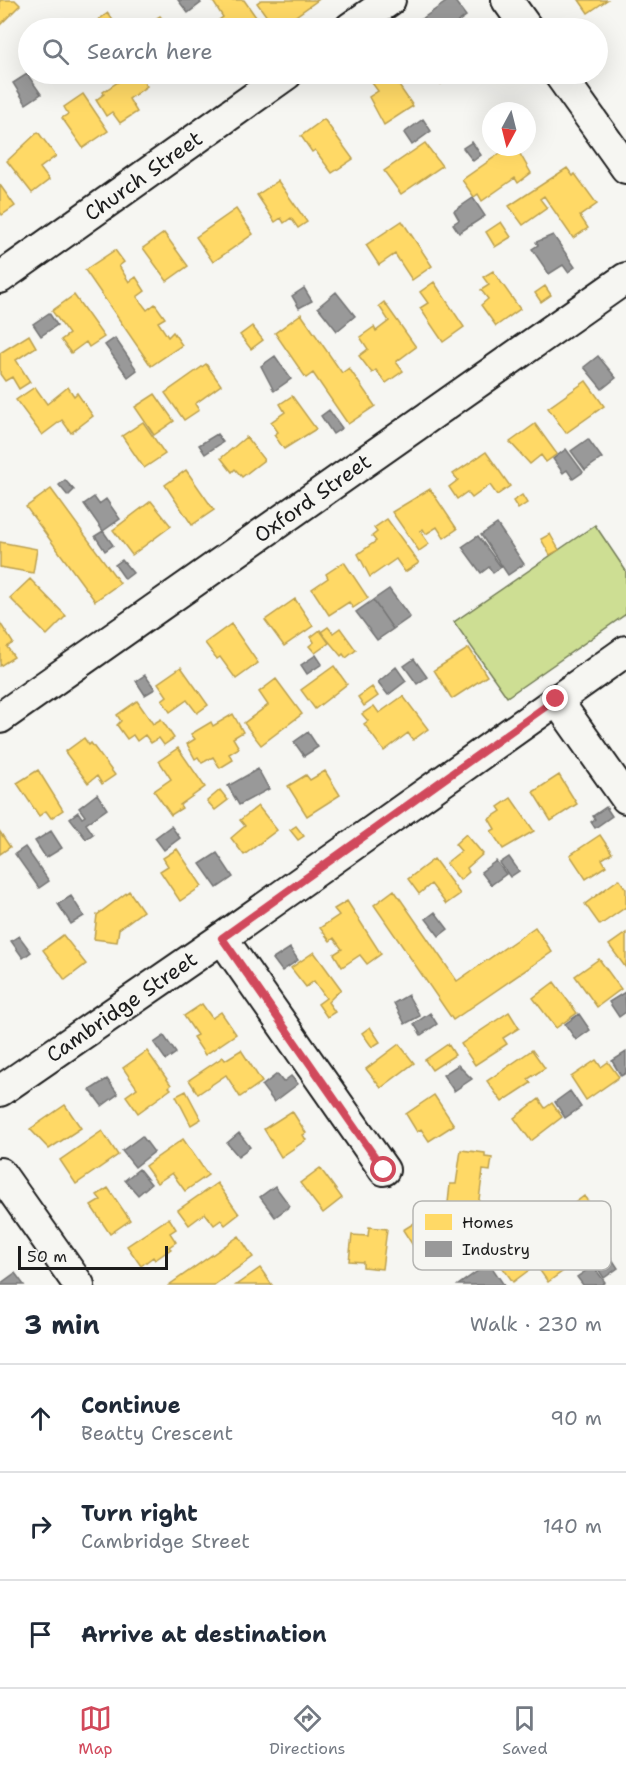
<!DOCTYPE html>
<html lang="en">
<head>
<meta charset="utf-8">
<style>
  body { margin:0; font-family:"Shantell Sans",sans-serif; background:#f2f2f3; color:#1f2937 }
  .compass { position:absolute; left:482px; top:102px; width:54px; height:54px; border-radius:50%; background:#fff; box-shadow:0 6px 24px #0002; rotate:187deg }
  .scale { position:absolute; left:18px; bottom:15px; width:150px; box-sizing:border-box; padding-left:6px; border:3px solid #1c1c1c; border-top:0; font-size:16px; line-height:21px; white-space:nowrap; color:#1c1c1c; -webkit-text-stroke:4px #f6f6f2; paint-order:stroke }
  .stop { position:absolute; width:18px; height:18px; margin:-14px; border:4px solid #d1495b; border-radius:50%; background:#fff }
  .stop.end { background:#d1495b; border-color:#fff; box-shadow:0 2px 6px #0008 }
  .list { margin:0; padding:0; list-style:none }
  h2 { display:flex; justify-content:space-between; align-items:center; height:78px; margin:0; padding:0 24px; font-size:26px }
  h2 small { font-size:20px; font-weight:400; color:#747a83 }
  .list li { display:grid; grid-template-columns:39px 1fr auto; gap:18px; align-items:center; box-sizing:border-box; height:108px; padding:0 24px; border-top:2px solid #e0e1e3 }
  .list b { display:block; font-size:22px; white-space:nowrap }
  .list p { margin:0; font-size:20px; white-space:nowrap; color:#747a83 }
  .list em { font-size:20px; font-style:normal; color:#747a83 }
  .icon { flex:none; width:33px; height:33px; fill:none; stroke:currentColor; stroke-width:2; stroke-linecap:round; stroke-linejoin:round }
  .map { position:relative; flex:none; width:626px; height:1285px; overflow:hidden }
  .search { position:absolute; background:#fff; box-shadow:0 6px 24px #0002; left:18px; right:18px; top:18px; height:66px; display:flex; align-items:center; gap:15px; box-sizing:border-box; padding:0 21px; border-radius:33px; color:#747a83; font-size:22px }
  .sheet { height:402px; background:#fff }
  nav { display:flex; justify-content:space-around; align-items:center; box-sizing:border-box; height:84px; border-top:2px solid #e0e1e3; background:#fff; font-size:16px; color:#747a83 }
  nav a { display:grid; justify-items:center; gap:3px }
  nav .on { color:#d1495b }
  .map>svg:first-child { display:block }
</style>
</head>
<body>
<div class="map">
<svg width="626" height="1285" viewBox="0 0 626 1285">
  <rect width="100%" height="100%" fill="#f6f6f2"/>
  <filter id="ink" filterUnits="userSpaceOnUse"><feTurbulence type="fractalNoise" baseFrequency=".0167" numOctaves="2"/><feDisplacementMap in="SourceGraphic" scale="12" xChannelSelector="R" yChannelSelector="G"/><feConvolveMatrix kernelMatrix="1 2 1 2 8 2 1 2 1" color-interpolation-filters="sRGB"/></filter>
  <g filter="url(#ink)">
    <path fill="#cdde93" stroke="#747d58" stroke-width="1.5" d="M595,525L626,571V614L507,697L454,622Z"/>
    <path fill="#ffd966" stroke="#bba050" stroke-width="1.5" d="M0,0H15L20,5L0,25Z
      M212,0H244L263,27L225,28L219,20L223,17Z
      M261,0H318L279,28H275L257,3Z
      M579,0H607L588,13Z
      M108,13L114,22L104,28L98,20Z
      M160,16L169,28H144L143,27Z
      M130,74H138L147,86L129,99L137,112L120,123L112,112L106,116L96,100L104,94L103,92Z
      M386,74H391L413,106L384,125L369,97L378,91L372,83Z
      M433,74H455L441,84Z
      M83,94L108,131L83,148L62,118L68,114L64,107Z
      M324,119L353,159L332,173L315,150L312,152L301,136Z
      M38,132L56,156L40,168L49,180L32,193L7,161Z
      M425,143L442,166L401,194L384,171Z
      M509,147H516L531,173L518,183L515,178L482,201L478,194L474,197L462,180Z
      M567,168L573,176L575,174L597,204L580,216L588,228L573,238L544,196L540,199L547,208L523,225L509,206Z
      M278,181L307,222L298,228L291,218L284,223L281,218L275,222L257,195Z
      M0,185L15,206L2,215L0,212Z
      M236,209L253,234L213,262L196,237Z
      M402,221L432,266L412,280L395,254L379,265L366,245Z
      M501,222L511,237L495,247L486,232Z
      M164,233L188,266L167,281L143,248Z
      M115,250L124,262L119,266L129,282L136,277L145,291L137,297L147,310L155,304L165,318L158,322L168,337L173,332L182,345L151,366L85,270Z
      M493,271L520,309L496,326L481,305L488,299L481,290L489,285L483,277Z
      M434,282L464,327L443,342L420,308L428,303L420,292Z
      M545,286L551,295L541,302L535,293Z
      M74,295L104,337L89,347L86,342L71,353L61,340L69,334L52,311Z
      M384,302L416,347L396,362L403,371L386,383L376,370L372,373L359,356L368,349L360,337L374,327L376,331L389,321L379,306Z
      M301,314L342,373L349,368L375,406L348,424L313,373L306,378L275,333Z
      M252,326L263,340L251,349L240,335Z
      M29,335L36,347L16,360L30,382L19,389L12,377L5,381L0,374V353Z
      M206,364L221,385L195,404L199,410L184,420L165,393Z
      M586,381L604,406L566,433L548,408Z
      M35,387L47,404L68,387L74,396L77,393L93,416L71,433L62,420L42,435L16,400Z
      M155,394L174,421L154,435L135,407Z
      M292,396L316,429L284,449L274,435L278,432L271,422L285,412L280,404Z
      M143,422L165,454L144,468L122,436Z
      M535,424L557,454L546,462L541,455L530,464L510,442Z
      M246,437L264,460L242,477L235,469L232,472L221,458Z
      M486,452L510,486L497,495L490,485L472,498L467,492L457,499L449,487L458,480L453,474Z
      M186,470L214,510L192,525L165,485Z
      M51,489L120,583L95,601L26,507Z
      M430,489L457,529L444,538L437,527L426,534L423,529L420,531L429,544L419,551L392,512Z
      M522,495L527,503L518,509L513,501Z
      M151,501L171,526L132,555L113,530Z
      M387,519L419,563L405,572L396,559L370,577L358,554L376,541L372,536L377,532L374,528Z
      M550,534L559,550L550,555L541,539Z
      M0,542L37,549L33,573L0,567Z
      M344,562L368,598L353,608L349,602L329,615L312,589L328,578L326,574Z
      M30,579L66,616L47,635L10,598Z
      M295,599L313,626L284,646L265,620Z
      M0,623L13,643L7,647L14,657L0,666Z
      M231,624L258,663L236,679L220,657L217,659L205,643Z
      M328,627L333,633L340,628L356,650L346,658L343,654L341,656L321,632Z
      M320,630L329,643L315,653L309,646L314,642L311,637Z
      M469,648L487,676L452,699L434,670Z
      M334,666L347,684L315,709L301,690Z
      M181,667L208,705L197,713L187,700L170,712L162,700L167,696L158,683Z
      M276,679L302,714L261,745L244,723L268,705L259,692Z
      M372,687L378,696L364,706L358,697Z
      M403,696L428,729L413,740L408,733L384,751L364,724L368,721L362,714L374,706L379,713Z
      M137,701L153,724L161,719L174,738L164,745L159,738L151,743L145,735L137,741L133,735L127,739L117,725L121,721L117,715Z
      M233,714L243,732L233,738L239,748L229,754L233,760L220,768L213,757L202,763L198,757L195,759L187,744L195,739L191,734L211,722L213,726Z
      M84,738L89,745L91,743L115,775L102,784L97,776L88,783L65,752Z
      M178,748L205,787L180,805L182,808L171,815L154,791L171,779L159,761Z
      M38,770L63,810L51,818L46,811L39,816L17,783Z
      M325,771L340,795L307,816L288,786L306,775L310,780Z
      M559,775L577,804L551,821L533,792Z
      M220,790L228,800L215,810L207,801Z
      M511,798L534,831L503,849L491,831L495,829L489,819L501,811L498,807Z
      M258,806L277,830L244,855L231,838L245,826L240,820Z
      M296,826L304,836L298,840L290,830Z
      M0,832L10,847L0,854Z
      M466,834L483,854L467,868L469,872L460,880L446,863L461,851L455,844Z
      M600,835L612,853L602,859L606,866L586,879L570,855Z
      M177,849L202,886L180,901L160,871L168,866L163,858Z
      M434,859L460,894L446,904L431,884L419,894L408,879Z
      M619,879L626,889V907L600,925L585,904Z
      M394,890L457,981L535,927L552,952L453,1020L374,905Z
      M129,891L143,911L119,929L117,942L94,939L97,915Z
      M347,901L381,954L367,964L360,955L342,967L334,954L342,949L334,938L330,941L320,928L339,915L334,909Z
      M626,933V968L609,945Z
      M63,935L86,964L65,980L43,950Z
      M314,952L341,989L328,1002L335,1012L327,1017L318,1004L326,998L314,981L306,987L291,968Z
      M599,959L621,989L597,1007L575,976Z
      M554,982L577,1013L556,1028L533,998Z
      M202,1004L212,1018L221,1012L236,1034L205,1055L193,1037L197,1035L184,1016Z
      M509,1012L519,1028L503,1038L507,1044L475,1065L461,1044Z
      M370,1027L380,1042L372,1047L362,1033Z
      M399,1044L414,1063L381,1088L366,1069Z
      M448,1044L455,1055L432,1070L425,1060Z
      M241,1050L262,1082L240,1097L226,1075L198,1094L189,1080L223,1057L225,1060Z
      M532,1050L545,1068L528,1079L531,1083L502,1102L487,1081Z
      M147,1051L171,1085L169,1087L171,1089L138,1113L126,1096L137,1088L123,1068Z
      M596,1060L601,1067L608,1062L619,1077L586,1100L571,1077Z
      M186,1091L201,1119L191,1125L176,1096Z
      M434,1095L454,1125L429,1141L421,1129L417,1132L406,1114Z
      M539,1099L545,1108L552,1103L562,1117L531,1141L514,1118Z
      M65,1105L81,1128L49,1149L30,1129Z
      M292,1111L306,1133L303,1135L306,1140L281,1157L264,1129Z
      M102,1131L118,1155L76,1184L60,1160Z
      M183,1139L208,1175L185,1191L172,1173L157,1183L145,1166Z
      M461,1150L485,1153V1157L492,1158L490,1171L483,1170L478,1207L448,1203L450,1184H456Z
      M320,1168L342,1198L323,1213L300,1183Z
      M217,1183L239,1214L225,1225L221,1220L214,1225L205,1213L189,1225L178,1210Z
      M108,1188L130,1220L110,1234L91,1206L101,1200L97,1195Z
      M584,1196L599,1217L564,1244L548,1223Z
      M432,1212L450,1239L421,1258L403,1230Z
      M169,1218L176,1229L170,1233L176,1242L169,1247L171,1249L155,1260L153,1257L141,1266L127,1246Z
      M369,1227L387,1229L382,1269L363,1267V1262L349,1261L352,1235L368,1236Z
      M536,1228L566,1269L548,1282L536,1265L513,1282L495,1257Z
      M239,1236L253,1257L214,1285H169Z
      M260,1268L272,1285H236Z"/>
    <path fill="#999" stroke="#747474" stroke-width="1.5" d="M178,0H199L201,3L188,13Z
      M449,0H454L466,16L449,28H409Z
      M27,74L41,94L26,104L13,83Z
      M423,119L431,131L412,145L404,133Z
      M472,142L481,155L473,161L463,148Z
      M473,198L485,216L459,233L453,224L459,220L454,211Z
      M553,235L575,267L568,272L563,265L549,274L532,249L538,245L536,242Z
      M304,288L312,301L299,308L292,296Z
      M336,292L355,316L337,331L318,307Z
      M49,313L57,325L41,336L33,324Z
      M115,338L137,370L128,377L105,345Z
      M275,356L291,379L274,391L261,366Z
      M598,356L616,378L602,389L584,367Z
      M329,410L342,428L333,434L321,416Z
      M217,434L223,442L205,454L199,445Z
      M588,439L602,458L585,470L571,451Z
      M566,449L583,472L573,479L567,470L563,473L553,459Z
      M65,480L74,490L68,496L59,485Z
      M94,497L99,504L106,499L120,519L103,531L84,504Z
      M497,524L524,564L508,575L481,535Z
      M103,531L113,545L105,551L95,536Z
      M478,536L501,567L493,573L489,567L481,573L462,547Z
      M122,560L133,573L125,579L115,565Z
      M389,589L410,617L393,629L373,600Z
      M373,600L393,629L377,640L356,612Z
      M316,655L322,664L307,674L301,665Z
      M414,659L427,677L417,684L404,666Z
      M396,667L406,681L388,695L378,682Z
      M145,675L155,689L145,695L136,681Z
      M308,732L318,747L304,756L294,742Z
      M258,769L269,789L239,805L228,786Z
      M97,794L107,809L86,824L93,834L86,839L70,818L78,812L82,818L85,816L79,808Z
      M606,807L612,816L595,828L591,822L595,819L593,816Z
      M171,826L180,838L164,850L155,838Z
      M51,831L62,848L46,858L35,841Z
      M25,847L49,881L39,888L15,854Z
      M217,853L233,877L217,888L200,864Z
      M509,857L519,871L510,877L500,863Z
      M496,861L506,874L491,885L481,872Z
      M71,896L84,916L71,924L58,904Z
      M435,912L448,929L439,936L426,919Z
      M19,936L31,952L23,958L11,941Z
      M290,948L298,960L282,971L273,959Z
      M625,992L626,1012L619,1017L609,1002Z
      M408,995L420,1016L405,1024L394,1003Z
      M430,1013L437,1024L421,1035L414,1024Z
      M579,1014L590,1030L576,1040L565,1024Z
      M164,1036L176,1053L166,1060L154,1043Z
      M626,1052V1073L621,1076L612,1061Z
      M458,1065L472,1079L454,1091L443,1075Z
      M277,1074L283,1082L291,1076L298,1084L274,1102L262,1086Z
      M107,1079L118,1094L102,1106L90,1090Z
      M570,1091L581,1107L565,1118L555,1102Z
      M239,1133L250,1147L238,1156L227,1143Z
      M142,1136L154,1152L135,1167L122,1151Z
      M139,1169L151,1184L138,1195L125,1180Z
      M275,1186L290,1206L275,1217L260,1197Z
      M608,1253L618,1268L604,1278L594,1263Z
      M489,1263L504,1285H458Z
      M593,1266L605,1282L601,1285H583L577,1277Z
      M15,1273L24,1285H0V1284Z"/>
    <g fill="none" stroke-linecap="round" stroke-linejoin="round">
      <defs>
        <g id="minor">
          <path d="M507,0L527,28"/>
          <path d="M350,28L390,0"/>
          <path d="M559,74L626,168"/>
          <path id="s1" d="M0,278L287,74"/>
          <path d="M556,699L626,798"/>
          <path id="s2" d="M0,718L626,278"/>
          <path d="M222,938L384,1170"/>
          <path id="s3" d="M0,1091L222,938L626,651"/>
          <path d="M0,1173L79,1285"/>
        </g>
      </defs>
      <use href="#minor" stroke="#1c1c1c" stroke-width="34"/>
      <use href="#minor" stroke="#f6f6f2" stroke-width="30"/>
    </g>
  </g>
  <g fill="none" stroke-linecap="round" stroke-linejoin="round" filter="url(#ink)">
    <path stroke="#d1495b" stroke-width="8" d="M384,1170L222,938L556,699"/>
  </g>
  <g text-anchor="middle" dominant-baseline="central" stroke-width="6" stroke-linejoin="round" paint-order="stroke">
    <g font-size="21" fill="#1c1c1c" stroke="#f6f6f2">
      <text stroke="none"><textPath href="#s1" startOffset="176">Church Street</textPath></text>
      <text stroke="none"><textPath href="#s2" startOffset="382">Oxford Street</textPath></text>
      <text stroke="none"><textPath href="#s3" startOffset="148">Cambridge Street</textPath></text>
    </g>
  </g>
  <rect x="413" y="1201" width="198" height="69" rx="9" fill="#f6f6f2" stroke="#b5b5b2" stroke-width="1.5"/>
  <rect x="425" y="1214" width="27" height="16" fill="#ffd966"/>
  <rect x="425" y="1241" width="27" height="16" fill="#999"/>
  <g font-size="16" fill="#1c1c1c">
    <text x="462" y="1228">Homes</text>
    <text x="462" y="1255">Industry</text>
  </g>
</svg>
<svg class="compass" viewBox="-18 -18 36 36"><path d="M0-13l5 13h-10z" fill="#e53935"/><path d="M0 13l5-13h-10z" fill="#747a83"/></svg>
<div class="scale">50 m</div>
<div class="stop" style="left:384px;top:1170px"></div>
<div class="stop end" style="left:556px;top:699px"></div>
<div class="search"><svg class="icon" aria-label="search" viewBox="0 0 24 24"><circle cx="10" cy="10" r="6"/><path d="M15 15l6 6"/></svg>Search here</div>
</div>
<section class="sheet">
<h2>3 min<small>Walk · 230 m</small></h2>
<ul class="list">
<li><svg class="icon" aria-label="ahead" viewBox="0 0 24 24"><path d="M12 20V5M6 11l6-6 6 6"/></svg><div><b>Continue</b><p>Beatty Crescent</p></div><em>90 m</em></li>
<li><svg class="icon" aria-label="right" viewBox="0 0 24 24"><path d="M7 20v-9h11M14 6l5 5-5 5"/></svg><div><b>Turn right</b><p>Cambridge Street</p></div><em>140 m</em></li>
<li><svg class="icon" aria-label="arrive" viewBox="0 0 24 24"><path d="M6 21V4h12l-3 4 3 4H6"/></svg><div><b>Arrive at destination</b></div></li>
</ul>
</section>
<nav>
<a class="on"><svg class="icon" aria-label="map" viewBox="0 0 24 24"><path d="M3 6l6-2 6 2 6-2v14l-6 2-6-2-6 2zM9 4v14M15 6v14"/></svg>Map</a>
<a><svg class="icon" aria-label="directions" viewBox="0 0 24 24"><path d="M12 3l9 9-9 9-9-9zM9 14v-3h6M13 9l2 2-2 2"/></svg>Directions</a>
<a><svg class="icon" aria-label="saved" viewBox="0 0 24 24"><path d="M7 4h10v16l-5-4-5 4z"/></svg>Saved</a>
</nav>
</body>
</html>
